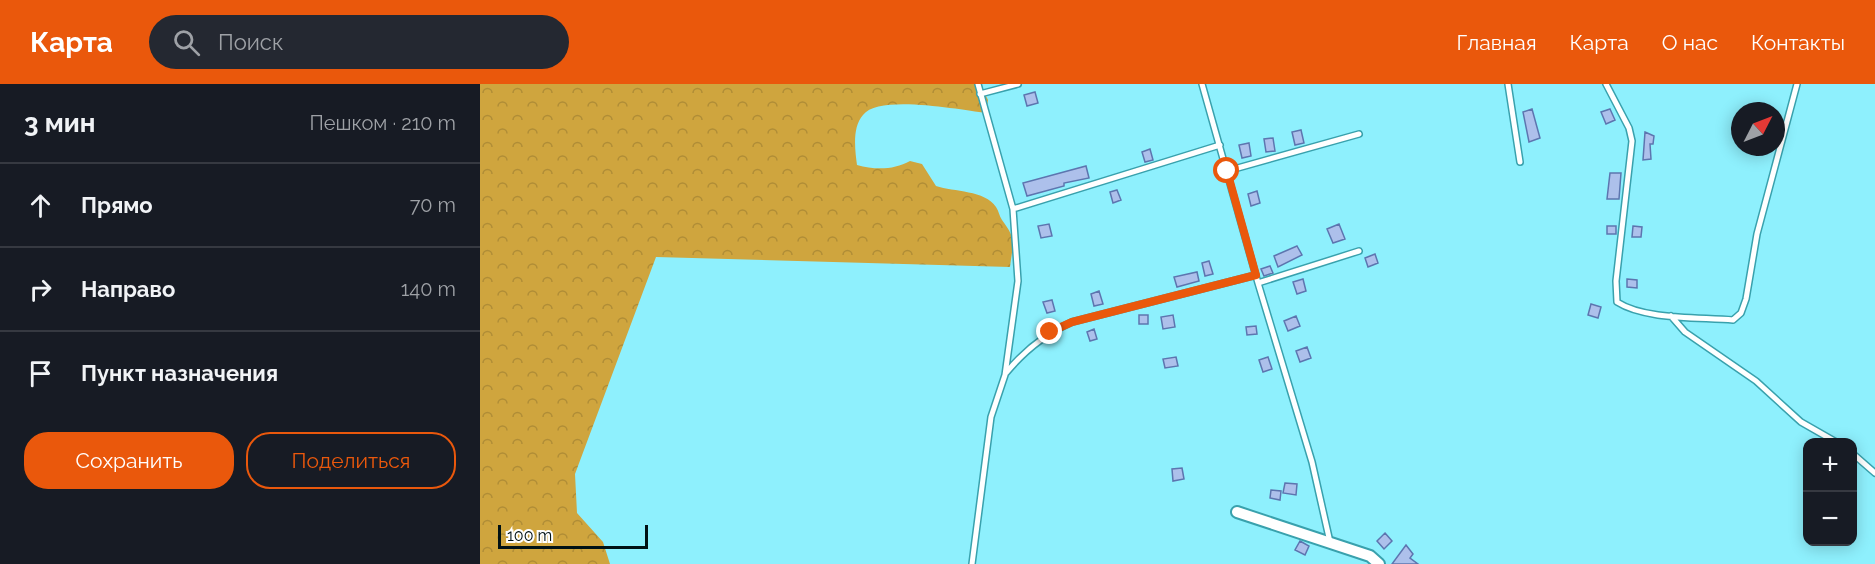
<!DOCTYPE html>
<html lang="ru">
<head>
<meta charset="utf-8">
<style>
  body { margin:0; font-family:Raleway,sans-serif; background:#242831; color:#f1f3f6 }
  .controls { position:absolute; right:18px; bottom:18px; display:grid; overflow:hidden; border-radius:12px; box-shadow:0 3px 15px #0003 }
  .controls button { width:54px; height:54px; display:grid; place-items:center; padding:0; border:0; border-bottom:2px solid #363941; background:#171b24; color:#f1f3f6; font:30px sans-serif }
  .compass { position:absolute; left:1251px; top:18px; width:54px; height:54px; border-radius:50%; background:#171b24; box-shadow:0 3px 15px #0003; rotate:48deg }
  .scale { position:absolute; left:18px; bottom:15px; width:150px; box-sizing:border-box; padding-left:6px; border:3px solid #001114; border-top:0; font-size:16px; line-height:21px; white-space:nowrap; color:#001114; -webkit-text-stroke:4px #fff; paint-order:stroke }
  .stop { position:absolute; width:18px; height:18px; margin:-14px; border:4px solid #ea580c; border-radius:50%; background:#fff }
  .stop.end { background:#ea580c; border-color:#fff; box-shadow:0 2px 6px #0008 }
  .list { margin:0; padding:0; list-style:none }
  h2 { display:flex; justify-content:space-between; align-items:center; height:78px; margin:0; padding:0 24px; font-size:26px }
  h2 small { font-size:20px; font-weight:400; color:#9ea1a6 }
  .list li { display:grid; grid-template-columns:39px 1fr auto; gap:18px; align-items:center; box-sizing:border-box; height:84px; padding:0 24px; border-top:2px solid #363941 }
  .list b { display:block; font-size:22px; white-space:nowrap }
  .list em { font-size:20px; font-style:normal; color:#9ea1a6 }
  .actions { display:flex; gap:12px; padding:18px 24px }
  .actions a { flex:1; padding:14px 0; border:2px solid #ea580c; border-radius:24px; text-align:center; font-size:21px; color:#ea580c }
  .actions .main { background:#ea580c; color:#fff }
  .icon { flex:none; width:33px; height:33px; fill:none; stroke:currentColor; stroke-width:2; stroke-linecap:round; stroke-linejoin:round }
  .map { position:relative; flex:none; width:1395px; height:480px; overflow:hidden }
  header { display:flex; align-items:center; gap:36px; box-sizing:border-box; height:84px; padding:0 30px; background:#ea580c; color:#fff }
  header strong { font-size:28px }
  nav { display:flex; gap:33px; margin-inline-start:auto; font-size:21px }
  .search { width:420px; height:54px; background:#242831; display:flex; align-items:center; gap:15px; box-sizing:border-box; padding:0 21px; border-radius:33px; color:#9ea1a6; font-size:22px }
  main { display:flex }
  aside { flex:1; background:#171b24 }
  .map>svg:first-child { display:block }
</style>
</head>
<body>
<header>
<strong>Карта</strong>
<div class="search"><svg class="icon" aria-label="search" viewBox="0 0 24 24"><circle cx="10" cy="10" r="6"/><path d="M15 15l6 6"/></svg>Поиск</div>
<nav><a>Главная</a><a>Карта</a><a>О нас</a><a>Контакты</a></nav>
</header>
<main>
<aside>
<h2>3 мин<small>Пешком · 210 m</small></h2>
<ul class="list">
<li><svg class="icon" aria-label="ahead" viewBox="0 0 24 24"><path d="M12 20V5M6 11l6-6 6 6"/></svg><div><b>Прямо</b></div><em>70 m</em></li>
<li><svg class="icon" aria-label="right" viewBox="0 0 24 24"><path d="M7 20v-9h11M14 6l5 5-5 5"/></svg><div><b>Направо</b></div><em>140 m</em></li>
<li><svg class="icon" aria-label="arrive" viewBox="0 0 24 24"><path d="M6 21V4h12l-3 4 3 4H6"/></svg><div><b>Пункт назначения</b></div></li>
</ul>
<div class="actions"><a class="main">Сохранить</a><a>Поделиться</a></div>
</aside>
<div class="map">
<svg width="1395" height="480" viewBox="0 0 1395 480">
  <defs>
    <pattern id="forest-crowns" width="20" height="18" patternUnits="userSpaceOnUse" patternTransform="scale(1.5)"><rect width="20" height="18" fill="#cfa53e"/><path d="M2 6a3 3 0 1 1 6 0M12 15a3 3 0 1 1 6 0" fill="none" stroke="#b08d36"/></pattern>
  </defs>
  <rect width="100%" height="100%" fill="#8ef0fd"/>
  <path fill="url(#forest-crowns)" d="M0,0H500L508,16L506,29C480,26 399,10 383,31C372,43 375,66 377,81C395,86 414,86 430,77L442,80L456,102C474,108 505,106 516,123C519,127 519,132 522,136C537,156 533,158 530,183L176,173L95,390L97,429L123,458L130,480H0Z"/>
  <path fill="#adc0eb" stroke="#5d75af" stroke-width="1.5" d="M555,8L558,19L547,22L544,11Z
    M1052,25L1060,54L1049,58L1043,28Z
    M1130,25L1135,36L1126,40L1121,28Z
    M821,46L824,59L815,61L812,48Z
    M1165,48L1174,52L1173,60H1170L1171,75L1163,76Z
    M793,54L795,67L786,68L784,55Z
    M769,59L771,72L762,74L759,61Z
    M670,65L673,76L665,78L662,68Z
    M606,82L609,94L584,99V102L547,112L543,99Z
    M1130,89H1141L1139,115H1127Z
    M637,106L641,116L633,119L630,108Z
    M777,107L780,119L771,122L768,110Z
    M569,140L572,152L561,154L558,142Z
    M859,140L865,155L853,159L847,145Z
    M1127,142H1136V150H1127Z
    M1153,142L1162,143L1161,153H1152Z
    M817,162L822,171L798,183L794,172Z
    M895,170L898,179L888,183L885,174Z
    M729,177L733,190L725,192L722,179Z
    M790,182L793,189L784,192L781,185Z
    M717,188L719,197L697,203L694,193Z
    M823,195L826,207L817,210L813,198Z
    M1147,195L1157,196V204L1147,203Z
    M619,207L623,220L614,222L611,210Z
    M572,216L575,227L567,229L563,218Z
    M1111,220L1121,223L1118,234L1108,231Z
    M659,231H668V240H659Z
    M693,231L695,243L683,245L681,233Z
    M816,232L820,242L808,247L804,237Z
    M776,242L777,250L767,251L766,243Z
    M614,245L617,255L610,257L607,248Z
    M827,263L831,274L820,278L816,267Z
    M696,273L698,282L685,284L683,275Z
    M788,273L792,285L783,288L779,276Z
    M702,384L704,395L693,397L692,385Z
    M805,399L817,400L816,411L803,409Z
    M791,406L801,407L800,416L790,414Z
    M905,449L912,457L904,465L897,457Z
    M820,457L829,462L825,471L815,466Z
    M926,461L933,470L930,474L938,480H912Z"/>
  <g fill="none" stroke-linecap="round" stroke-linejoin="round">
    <defs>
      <path id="service" d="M722,0L778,199L832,378L850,458
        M1028,0L1040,78
        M1126,0L1149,44L1152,57L1136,197L1137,218C1165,236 1219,233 1253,236L1261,229L1266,215L1277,150L1317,0
        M500,10L538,0
        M747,87L879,50
        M533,125L740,61
        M778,199L879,167
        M1191,232L1205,248L1276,297L1321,338L1356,358
        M526,289C544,267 565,250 592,238L776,191
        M1372,369L1395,389
        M492,480L511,333L525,291L538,197L533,125L498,0"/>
      <path id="minor" d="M757,428L890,472L899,480"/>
    </defs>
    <use href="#service" stroke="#39a1ad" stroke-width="8"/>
    <use href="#minor" stroke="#39a1ad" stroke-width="14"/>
    <use href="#service" stroke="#fff" stroke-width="5"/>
    <use href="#minor" stroke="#fff" stroke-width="10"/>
  </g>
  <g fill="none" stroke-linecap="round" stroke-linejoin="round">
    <path stroke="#ea580c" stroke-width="8" d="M570,248L592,238L776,191L747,87"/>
  </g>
</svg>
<div class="controls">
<button>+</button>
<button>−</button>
</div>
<svg class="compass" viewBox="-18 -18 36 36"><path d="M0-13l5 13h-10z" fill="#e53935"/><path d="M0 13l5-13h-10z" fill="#9ea1a6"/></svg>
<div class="scale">100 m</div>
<div class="stop" style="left:747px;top:87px"></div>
<div class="stop end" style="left:570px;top:248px"></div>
</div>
</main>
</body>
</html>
